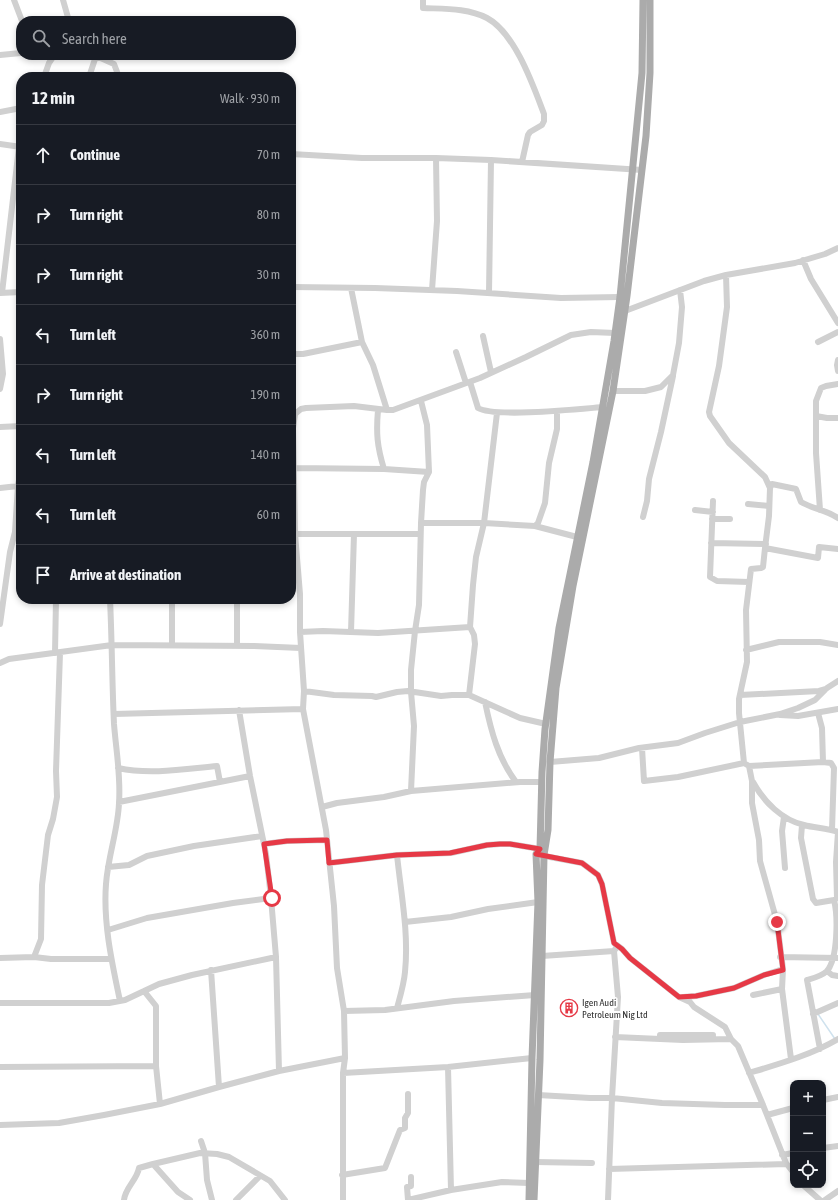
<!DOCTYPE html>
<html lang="en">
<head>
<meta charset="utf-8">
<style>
  body { margin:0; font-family:"Asap Condensed",sans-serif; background:#242831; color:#f1f3f6 }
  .controls { position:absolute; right:12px; bottom:12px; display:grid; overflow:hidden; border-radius:8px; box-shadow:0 2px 6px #0003 }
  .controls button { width:36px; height:36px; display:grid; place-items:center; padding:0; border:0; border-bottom:1px solid #363941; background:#171b24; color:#f1f3f6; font:20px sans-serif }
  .stop { position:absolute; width:12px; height:12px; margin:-9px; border:3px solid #e63946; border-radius:50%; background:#fff }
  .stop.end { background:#e63946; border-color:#fff; box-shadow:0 1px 4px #0008 }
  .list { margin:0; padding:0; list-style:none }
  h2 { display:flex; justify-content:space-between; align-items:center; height:52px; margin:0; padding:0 16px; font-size:17px }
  h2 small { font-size:13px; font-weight:400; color:#9ea1a6 }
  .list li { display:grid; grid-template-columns:26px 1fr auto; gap:12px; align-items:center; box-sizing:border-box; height:60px; padding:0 16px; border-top:1px solid #363941 }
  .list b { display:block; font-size:15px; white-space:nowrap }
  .list em { font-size:13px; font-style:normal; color:#9ea1a6 }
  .icon { flex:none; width:22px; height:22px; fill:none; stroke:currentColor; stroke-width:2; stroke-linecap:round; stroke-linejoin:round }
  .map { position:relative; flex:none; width:838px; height:1200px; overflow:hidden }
  .search { position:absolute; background:#171b24; box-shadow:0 2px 6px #0003; left:16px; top:16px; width:280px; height:44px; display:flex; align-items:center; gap:10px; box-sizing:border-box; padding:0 14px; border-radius:16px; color:#9ea1a6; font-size:15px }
  .panel { position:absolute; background:#171b24; box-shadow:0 2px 6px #0003; left:16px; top:72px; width:280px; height:532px; border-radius:16px }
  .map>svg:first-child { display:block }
</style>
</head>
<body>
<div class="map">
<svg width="838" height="1200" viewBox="0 0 838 1200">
  <rect width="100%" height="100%" fill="#fff"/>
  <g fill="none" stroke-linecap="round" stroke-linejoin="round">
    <path stroke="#cfe2ee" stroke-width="1.5" d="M818,1014L835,1039"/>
    <path stroke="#d0d0d0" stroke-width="6" d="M14,0L22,21
      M63,0L69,21
      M423,0V8C444,9 468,8 487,18C515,33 533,85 544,114V121L542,125L530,132L528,135L522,162
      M0,55L21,53
      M94,55L114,64L119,77
      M44,77L49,63L53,57H63L65,55
      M89,77L96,56
      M0,112L21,108
      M0,144L21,147
      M291,154L362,158H436L491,160L642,170
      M803,260L811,279L838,323
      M726,275L727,307L719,366L709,412L710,416L729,443L765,477L770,488L769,516L765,548
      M291,287L375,288L457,291L561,298L620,297
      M351,288L362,342L373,365L387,410
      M432,290L437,221L436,158
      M0,293L21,292
      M2,293L19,147
      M489,293L491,160
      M625,311L704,281L726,275L795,263L825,254L838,248
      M483,336L491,372
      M0,339L3,374L0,389
      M818,342L838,332
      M456,352L466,383
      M291,354H303L362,342
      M838,360L837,365L838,371
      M470,382L478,408C495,418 579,409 603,407
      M613,391H645L661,387L673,375L679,343L682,307L680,290
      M421,401L427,425L429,472
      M378,410C376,433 377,446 384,469L429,472L424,482L423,490L421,523L419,605L415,631L411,670V692L414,726L411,791
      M816,416L827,418H838
      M0,427L21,426
      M294,468L384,469
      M0,488L18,486
      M770,488L772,484L796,489L801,502C813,509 827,510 838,518
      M713,501L710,577L717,581L749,582
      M748,504L769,506
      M695,510L713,512
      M820,510L816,453V401L821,388L826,386L838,384
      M643,517L647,501L649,479L661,432L673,376
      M712,519H730
      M421,523H484L535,526L538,523L545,503L549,463L557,429V411
      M535,526L577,537
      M295,534H420
      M711,543L766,544
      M110,599C112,641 112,682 114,724C116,750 121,776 119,803C118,830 108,856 106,884C103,923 112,963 120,1001
      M0,624L10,552L15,532L18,486L21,468
      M300,632L323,631L378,633L470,627
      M351,632L354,534
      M172,645V599
      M237,646V599
      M746,650L779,642H820L838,645
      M55,653L56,599
      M0,663L9,659L112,645L254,646L301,648
      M304,691L334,695L372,696L376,697L397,692L408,691L441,696L452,695H469L520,718L546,724
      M469,695L475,644L474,635L470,627L473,585L476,557L484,523L497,413
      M740,695L819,691L826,689
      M485,702C491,731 498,758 516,782
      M239,710L250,776L266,854L271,898L276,957L279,1071
      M114,714L303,709
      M780,715L798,716L838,709
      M642,748L644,781L678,777L744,763
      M550,762L599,758L639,748L678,743L705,733L740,722L780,714L798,708L815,700L827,688L838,681
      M823,762L831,763L834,768L832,830
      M749,766L823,762L822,728L818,713
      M118,768C150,775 185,769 217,766L220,782
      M753,782C764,802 782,820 804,825C815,828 827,828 838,832
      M119,802L250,776
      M322,807L337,803L384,797L411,791L520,782H541
      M784,817L782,831L785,868
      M802,825L801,838L813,899L816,903L834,900L837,898L836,862L838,832
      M264,844L287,841L327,840
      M397,855C401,894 409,933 405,972C404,984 400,997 397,1008
      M539,855L582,863L598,875L602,884L614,943L622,949L630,958L679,997L690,1002L694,1007L725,1027L731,1039L738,1046L763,1105L786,1163L793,1172
      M329,863L397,855L451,853L487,845L500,844H510L540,849
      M108,867L129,865L147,856L194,846L262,836
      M405,922L451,917L488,909L538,902
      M108,930L147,918L233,903L271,898
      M542,956L614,951L616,948
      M34,957L41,939L42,885L48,835L53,819L57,797L56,771L60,653
      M780,957L838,958
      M0,958L34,957L51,959H111
      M211,970L219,1087
      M827,971L832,975L838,976
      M144,991L156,1006V1066
      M753,995L782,989
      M683,997L696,996L734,988L764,975L783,969
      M0,1003H109L125,1000L159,984L192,975L276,957
      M344,1011L385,1010L454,1001L535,995
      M813,1014L838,1003
      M660,1035H713
      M615,1037L683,1040L731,1039
      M820,1049L807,980C814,978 822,976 827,971C838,958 838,916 834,900
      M791,1059L782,989L783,969L777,922L760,861L759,840L752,803V781L749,766L744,763L739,713V699L747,662L746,610L751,569L761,568L763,567L765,548L818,558L819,547L838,549
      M0,1067L156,1066L160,1104
      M448,1067L451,1190
      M343,1073L448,1067L532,1058
      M749,1073C779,1064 811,1055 838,1039
      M538,1095L590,1098H612L662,1103L725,1105H763
      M823,1100L838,1097
      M767,1115L793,1108
      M0,1125L59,1123L104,1115L160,1104L219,1087L279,1071L345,1058
      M201,1141L205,1153L207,1180L212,1200
      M823,1148L838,1146
      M782,1155L793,1153
      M535,1162L592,1163
      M153,1164L200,1153L217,1154L229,1157L270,1181L285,1200
      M609,1169L786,1164
      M342,1175L385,1168L400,1130L405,1128V1118L408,1113V1094
      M803,1185L820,1200
      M124,1200C125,1188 137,1180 139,1168L153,1164L178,1192L190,1200
      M236,1200L260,1176
      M343,1200V1073L345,1058L344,1011L337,968L334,906L326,830L303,709L304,691L300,632V594L295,534L293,428L295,414L301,409L306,408L354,406L387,410H393L480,378L526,357L571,335L591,332L615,333
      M408,1200L451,1190L502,1182L529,1183
      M408,1200L407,1187L411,1186V1177
      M608,1200L612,1098L618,997L614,951
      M825,1200L838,1191"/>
    <path stroke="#ababab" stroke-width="7" d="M529,1200L532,1058L538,902L536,854L540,849L542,772L545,729L559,628L593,462L614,341L620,297L642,73L643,0
      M534,1200L540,1060L544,855L548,830L550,762L556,688L573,586L613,391L627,296L646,136L650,73V0"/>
  </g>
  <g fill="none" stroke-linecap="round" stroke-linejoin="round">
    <path stroke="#e63946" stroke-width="5" d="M272,898L264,844L287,841L327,840L329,863L397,855L450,853L487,845L500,844H510L540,849L536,854L582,863L598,875L602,884L614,943L622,949L630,958L679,997L696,996L734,988L764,975L783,970L777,922"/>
  </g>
  <defs>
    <symbol id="building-ring" viewBox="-11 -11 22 22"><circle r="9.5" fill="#fff" stroke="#e63946" stroke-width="1.5"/><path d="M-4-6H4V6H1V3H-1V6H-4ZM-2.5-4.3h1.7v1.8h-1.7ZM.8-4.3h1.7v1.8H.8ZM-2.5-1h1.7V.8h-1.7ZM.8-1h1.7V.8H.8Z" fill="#e63946"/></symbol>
  </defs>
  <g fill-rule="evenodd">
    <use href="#building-ring" x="559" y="998" width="20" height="20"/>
  </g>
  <g text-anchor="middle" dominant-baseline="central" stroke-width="4" stroke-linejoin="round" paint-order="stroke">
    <g font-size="10" fill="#333" stroke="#fff" text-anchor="start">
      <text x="582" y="1002">Igen Audi<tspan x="582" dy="12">Petroleum Nig Ltd</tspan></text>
    </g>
  </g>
</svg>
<div class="controls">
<button>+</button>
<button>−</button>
<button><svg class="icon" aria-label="locate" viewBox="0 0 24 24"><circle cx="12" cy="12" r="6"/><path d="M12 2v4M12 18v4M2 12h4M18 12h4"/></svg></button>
</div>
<div class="stop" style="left:272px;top:898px"></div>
<div class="stop end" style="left:777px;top:922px"></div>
<div class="search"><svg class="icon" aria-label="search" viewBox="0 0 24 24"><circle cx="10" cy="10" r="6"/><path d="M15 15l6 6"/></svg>Search here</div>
<section class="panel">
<h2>12 min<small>Walk · 930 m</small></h2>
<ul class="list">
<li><svg class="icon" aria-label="ahead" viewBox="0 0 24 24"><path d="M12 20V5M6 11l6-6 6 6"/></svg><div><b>Continue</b></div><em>70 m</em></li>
<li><svg class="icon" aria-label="right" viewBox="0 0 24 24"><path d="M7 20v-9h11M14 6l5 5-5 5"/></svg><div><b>Turn right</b></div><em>80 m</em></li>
<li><svg class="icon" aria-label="right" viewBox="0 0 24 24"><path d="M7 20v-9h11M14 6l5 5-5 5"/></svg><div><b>Turn right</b></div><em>30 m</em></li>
<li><svg class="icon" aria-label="left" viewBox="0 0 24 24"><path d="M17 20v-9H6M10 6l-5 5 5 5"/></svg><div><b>Turn left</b></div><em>360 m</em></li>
<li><svg class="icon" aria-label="right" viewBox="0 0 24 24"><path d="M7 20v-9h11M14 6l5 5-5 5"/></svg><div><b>Turn right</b></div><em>190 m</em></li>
<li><svg class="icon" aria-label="left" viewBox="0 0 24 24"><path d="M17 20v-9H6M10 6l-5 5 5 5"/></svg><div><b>Turn left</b></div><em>140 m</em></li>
<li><svg class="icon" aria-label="left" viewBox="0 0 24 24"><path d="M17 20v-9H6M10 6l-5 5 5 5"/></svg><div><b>Turn left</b></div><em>60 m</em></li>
<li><svg class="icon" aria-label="arrive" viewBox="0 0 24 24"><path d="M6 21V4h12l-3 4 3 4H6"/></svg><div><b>Arrive at destination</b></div></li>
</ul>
</section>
</div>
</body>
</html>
